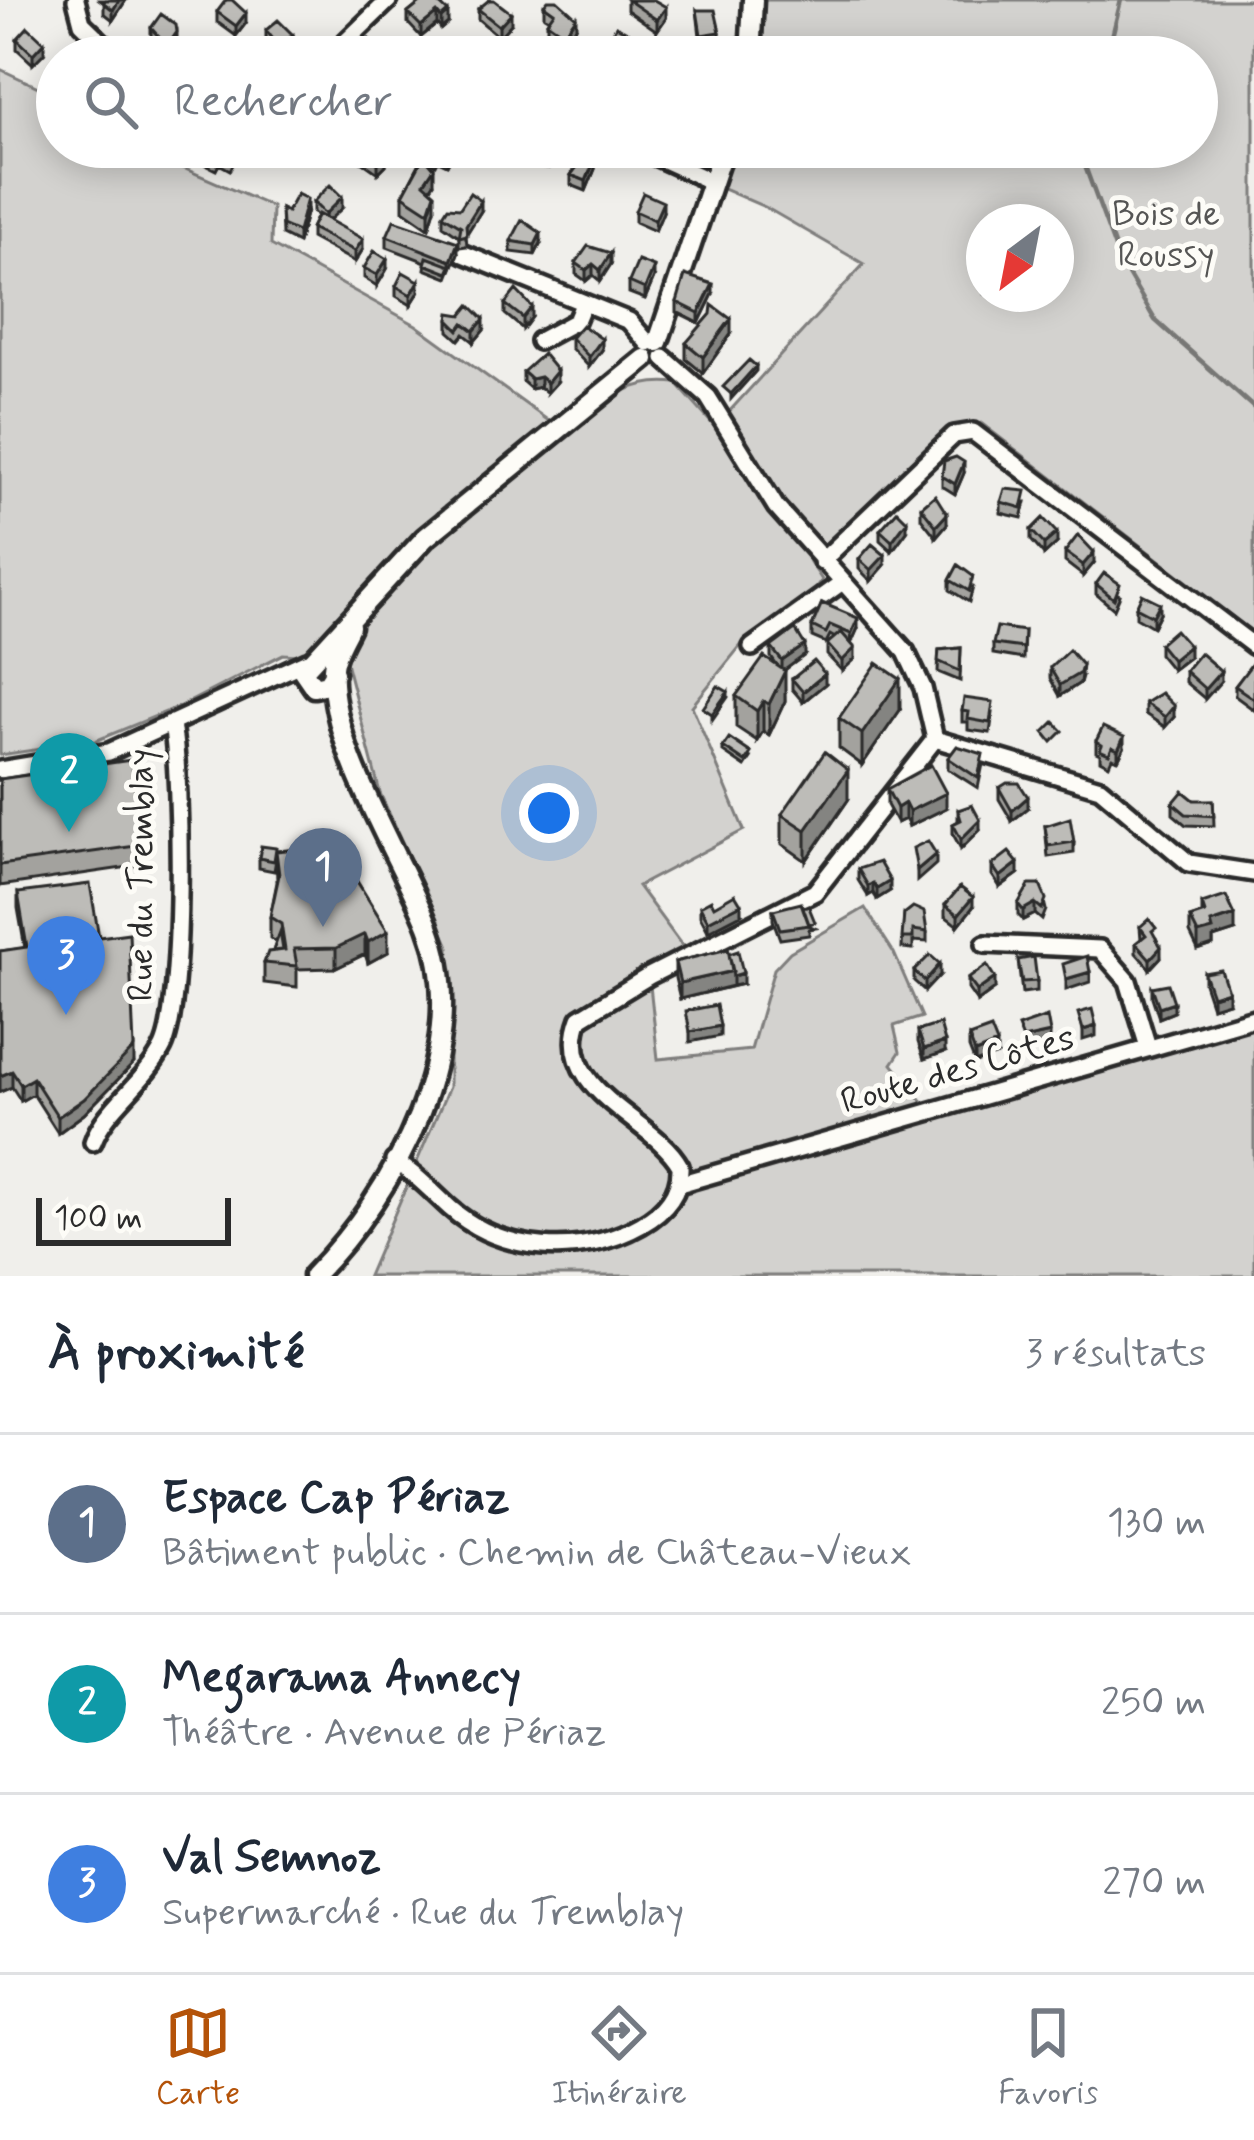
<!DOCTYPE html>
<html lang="fr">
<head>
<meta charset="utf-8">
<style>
  body { margin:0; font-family:Mynerve,sans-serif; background:#f6f6f7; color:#1f2937 }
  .compass { position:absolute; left:966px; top:204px; width:108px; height:108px; border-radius:50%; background:#fff; box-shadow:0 6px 30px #0003; rotate:212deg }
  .scale { position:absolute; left:36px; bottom:30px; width:195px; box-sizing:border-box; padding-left:12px; border:6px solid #2b2b2b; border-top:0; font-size:33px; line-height:42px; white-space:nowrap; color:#2b2b2b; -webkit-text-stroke:9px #fdfcf7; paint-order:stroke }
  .you { position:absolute; left:549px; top:813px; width:42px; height:42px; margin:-30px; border:9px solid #fff; border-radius:50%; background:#1a73e8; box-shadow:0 0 0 18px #1a73e833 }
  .badge { display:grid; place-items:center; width:78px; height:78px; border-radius:50%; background:#b45309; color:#fff; font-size:39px; font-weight:700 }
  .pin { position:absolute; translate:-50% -99px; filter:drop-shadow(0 3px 6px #0008) }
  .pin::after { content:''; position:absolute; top:63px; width:42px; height:36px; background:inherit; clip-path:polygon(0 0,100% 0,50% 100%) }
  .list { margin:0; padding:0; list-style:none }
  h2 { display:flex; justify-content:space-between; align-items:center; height:156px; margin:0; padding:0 48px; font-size:51px }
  h2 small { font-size:39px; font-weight:400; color:#747a83 }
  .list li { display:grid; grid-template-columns:78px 1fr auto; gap:36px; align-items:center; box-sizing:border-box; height:180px; padding:0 48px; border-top:3px solid #e0e1e3 }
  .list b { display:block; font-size:45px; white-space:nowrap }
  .list p { margin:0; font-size:39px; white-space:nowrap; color:#747a83 }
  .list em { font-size:39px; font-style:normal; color:#747a83 }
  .icon { flex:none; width:66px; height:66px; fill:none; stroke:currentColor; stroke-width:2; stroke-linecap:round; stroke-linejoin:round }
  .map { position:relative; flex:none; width:1254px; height:1276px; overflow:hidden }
  .search { position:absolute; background:#fff; box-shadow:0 6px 30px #0003; left:36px; right:36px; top:36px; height:132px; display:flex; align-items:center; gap:30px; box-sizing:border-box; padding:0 42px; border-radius:66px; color:#747a83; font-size:45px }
  .sheet { height:696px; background:#fff }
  nav { display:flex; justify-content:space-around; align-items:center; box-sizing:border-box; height:168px; border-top:3px solid #e0e1e3; background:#fff; font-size:33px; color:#747a83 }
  nav a { display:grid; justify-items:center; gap:6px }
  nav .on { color:#b45309 }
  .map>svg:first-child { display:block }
</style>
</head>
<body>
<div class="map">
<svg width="1254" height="1276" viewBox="0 0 1254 1276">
  <rect width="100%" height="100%" fill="#f0efeb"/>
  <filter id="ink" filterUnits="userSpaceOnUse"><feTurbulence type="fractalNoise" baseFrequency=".00833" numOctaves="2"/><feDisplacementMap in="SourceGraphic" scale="24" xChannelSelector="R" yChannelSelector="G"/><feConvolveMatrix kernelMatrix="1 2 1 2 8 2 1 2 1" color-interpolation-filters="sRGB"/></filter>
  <g filter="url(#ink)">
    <path fill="#d3d2cf" stroke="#7f7e7d" stroke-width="3" fill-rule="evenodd" d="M759,0H1254V633L981,423L944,431L810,562L822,580L810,597L742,644L692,706L744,830L638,886L686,951L648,967L658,1059L751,1050L774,969L790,952L865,908L894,953L922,1017L894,1026L900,1052L892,1064L934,1115L1254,1025V1276H368L449,1087V946L380,793L345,658L283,654L183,705L95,741L0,755V69L57,96V147H135L272,207L271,245L416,325L564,432C601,405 628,377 676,383L715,427L864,264L765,207L716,186L729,147H1197V57H757ZM984,222H1056V294H984Z"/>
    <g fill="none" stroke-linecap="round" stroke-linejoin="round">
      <path stroke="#777775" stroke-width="4.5" d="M1107,57L1121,0
        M1085,147L1082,158L1119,259L1155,320L1254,408"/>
      <defs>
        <path id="minor" d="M76,0L82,23L117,57
          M330,57L389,0
          M635,147L712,182
          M464,254L629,321L648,343
          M539,341L576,321L583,304
          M822,561L954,435L973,432L1254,646
          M752,647L841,583
          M935,739L1100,788L1189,863L1254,873
          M0,770L109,752L307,661
          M985,944L1100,949L1128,981L1148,1047
          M93,1142C104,1109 145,1083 163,1047C184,1003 182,777 172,725
          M394,1161C416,1174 431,1191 450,1208C502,1254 583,1258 641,1225C664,1212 681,1193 680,1166C654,1118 552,1091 580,1018L649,976L815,892L935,739L923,688L906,652L776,507L708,397L664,358
          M679,1184L1254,1018"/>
        <path id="tertiary" d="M750,57L753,0
          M658,342L724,147
          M334,673L327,684L314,687L303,671L425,538L645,359
          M313,1276C396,1192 475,1046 428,926C400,855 328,746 333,668C334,654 344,639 350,626"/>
      </defs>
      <use href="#minor" stroke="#2b2b2b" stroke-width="24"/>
      <use href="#tertiary" stroke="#2b2b2b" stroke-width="27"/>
      <use href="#minor" stroke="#fdfcf7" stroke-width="15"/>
      <use href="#tertiary" stroke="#fdfcf7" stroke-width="18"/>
    </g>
    <path fill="#a3a29e" stroke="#2b2b2b" stroke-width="3" d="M100,0H126L113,20L104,13V3Z
      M424,0L448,23L441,29L437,24L421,37L408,23V13Z
      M627,0L666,18L657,31L627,10Z
      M544,5L576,27L564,44L547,33V22L549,19L544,16Z
      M478,9L511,24L499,37L478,19Z
      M697,10L720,32V42L701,45Z
      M217,12L246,23L236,36L217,22Z
      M151,28L177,42L167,57L151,38Z
      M266,30L293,46L279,57L266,41Z
      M17,39L44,53L33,64L17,49Z
      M607,43L637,48L636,57H613L607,53Z
      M232,147L235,161L230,170L219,164L216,170L196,160V149Z
      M348,147H377L386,165L378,173L348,152Z
      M418,147H453V153L447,165L438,161L436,165L427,160L434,183L430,189L435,209L429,228L403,210V195L423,157L418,154Z
      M473,147H506L493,162L489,157L485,161Z
      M550,147L548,168L527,166V155Z
      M576,158L595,169L586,191L571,185V175L576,168Z
      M313,202L342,208L329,220L363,249L355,262L311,238V228L317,216L313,212Z
      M281,209L287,212L307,210L298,243L282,235Z
      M481,211L466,234L467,246L459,247V236L443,225V215Z
      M635,211L663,212L655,231L635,222Z
      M387,236L458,253L448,278L425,269L426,262L387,247Z
      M511,241L541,243L535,255L511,252Z
      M576,263L611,264L600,281L593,275L586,281L576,274Z
      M364,268L387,269L377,286L364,278Z
      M654,278L645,299L629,293V282Z
      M396,286L419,292L411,305L396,296Z
      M713,294L699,323L677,312V302Z
      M505,304L532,317L523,329L505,314Z
      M449,320L484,330L474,342L464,334L459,340L449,331Z
      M731,334L703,373L686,359V343Z
      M571,338L602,350L589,367L571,348Z
      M523,372L557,382L547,393L540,387L531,389L523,382Z
      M964,473L955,494L942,486V476Z
      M1001,502H1026L1022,518L1001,513Z
      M921,507L947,524L936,537L921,518Z
      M880,530L907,531L892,551L880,540Z
      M1031,530L1057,543L1044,555L1031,540Z
      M1065,552L1094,563L1083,576L1065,562Z
      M859,559L885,565L871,581L859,569Z
      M950,580L973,587L969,602L950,590Z
      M1096,584L1120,595L1114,609L1096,594Z
      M822,603L858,628L851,644L855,659L842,671L827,655V644L835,638L830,635L826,643L812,637V626Z
      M1136,607L1160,613L1153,627L1136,617Z
      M1024,631L1023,659L993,654V644Z
      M1159,644L1189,657L1172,670L1159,654Z
      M771,647L805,655L784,670L785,701L769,735L763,731L757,741L736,727V696L777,666L771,657Z
      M961,648L960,681L938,672L939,650Z
      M1254,663V710L1235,696V686Z
      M1050,668L1082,676L1080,683L1060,696L1050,678Z
      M1185,671L1221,681L1205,699L1185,682Z
      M792,679L825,684L803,702L792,689Z
      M1145,703L1174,717L1165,727L1145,714Z
      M900,710L862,765L839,748V718Z
      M962,711L993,713L990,733L968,730V722H962Z
      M1096,741L1124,748L1118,760L1112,758L1109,765L1100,760V754L1096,752Z
      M723,747L751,758L745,767L723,752Z
      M948,758L983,764L978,788L948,769Z
      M0,779L143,845V865L0,886Z
      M999,788L1028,808L1012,821L999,799Z
      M887,789L946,808L909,826L905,819L897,823L887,805Z
      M848,800L806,861L782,844V814Z
      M1213,800L1214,826L1186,825L1173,814V803Z
      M958,810L980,830L961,849L953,834V824L958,821Z
      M1045,826L1074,842V853L1048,857Z
      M276,851L333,857L388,952L368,963L365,954L336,968L297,969V987L264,983V963L273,951L276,942L270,938V917L277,882Z
      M259,858L276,859L274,871L259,868Z
      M992,865L1018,874L1000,887L992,875Z
      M858,869L890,891L877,899L873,893L868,896L858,880Z
      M1040,885L1046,910L1042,920L1035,914L1023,920L1018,915V904Z
      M18,893L99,937L134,1063L84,1114L58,1133L33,1094L21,1101L12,1087L0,1092V951L25,948L18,908Z
      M1202,904L1235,931L1213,938V945L1198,950L1190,933V918L1202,914Z
      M945,905L973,907L958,926L945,916Z
      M700,906H714L741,914L708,931L700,916Z
      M773,910L815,928L809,929V935L780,939L773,920Z
      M904,914L927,932V942L913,941V949L902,948Z
      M1140,927L1156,938L1161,957L1150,969L1136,953V943L1141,939Z
      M728,949L743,984L680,999L675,978V962Z
      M1018,960L1037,981V991L1022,993Z
      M914,971L940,975L925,991L914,981Z
      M1204,973L1228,1002L1212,1007L1204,983Z
      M968,979L995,989L977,1002L968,989Z
      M1152,987L1174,1012L1159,1018L1152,997Z
      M918,1031L945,1052L924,1059L918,1042Z
      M969,1037L997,1055L975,1063L969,1048Z"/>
    <path fill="#848481" stroke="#2b2b2b" stroke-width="3" d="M119,0H126L113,20V10Z
      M666,7V18L657,31V20Z
      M448,12V23L441,29V18Z
      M246,13V23L236,36V26Z
      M437,13V24L421,37V26Z
      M511,13V24L499,37V26Z
      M576,17V27L564,44V34Z
      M177,32V42L167,57V46Z
      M293,35V46L280,57L279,47Z
      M44,42V53L33,64V54Z
      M451,147H453V153L447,165V155Z
      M497,147H506L493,162V151Z
      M386,155V165L378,173V163Z
      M595,159V169L586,191V181Z
      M434,168V183L424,198V183Z
      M435,193V209L429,228V212Z
      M342,197V208L325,224V214Z
      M307,199V210L298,243V232Z
      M481,201V211L466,235V225Z
      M663,202V212L655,231V220Z
      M541,233V243L535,255V245Z
      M363,239V249L355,262V251Z
      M458,242V253L451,271V261Z
      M611,253V264L600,281V270Z
      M387,259V269L377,286V275Z
      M593,264V275L586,281V270Z
      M654,267V278L645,299V289Z
      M419,281V292L411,305V295Z
      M713,284V294L699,323V313Z
      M532,307V317L523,329V318Z
      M484,319V330L474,342V331Z
      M731,319V334L703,373V357Z
      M602,339V350L589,367V357Z
      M756,366V371L731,399V394Z
      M557,371V382L547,393V383Z
      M540,377V387L531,389V379Z
      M964,462V473L955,494V484Z
      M947,514V524L936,537V526Z
      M907,521V531L892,551V541Z
      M1057,533V543L1044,555V544Z
      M1094,552V563L1083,576V565Z
      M885,555V565L871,581V570Z
      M1160,603V613L1153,627V616Z
      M858,618V628L851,644V634Z
      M805,645V655L782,672V661Z
      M1189,646V657L1172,670V660Z
      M855,648V659L842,671V661Z
      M1082,665L1080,683L1060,696V685Z
      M785,671V701L769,735V704Z
      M1221,671V681L1205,699V689Z
      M825,674V684L803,702V692Z
      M900,679V710L862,765V734Z
      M728,692V697L712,720V714Z
      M763,701V731L757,741V711Z
      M1174,706V717L1165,727V717Z
      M1124,737V748L1118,760V750Z
      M848,770V800L806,861V830Z
      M946,793V808L909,826V811Z
      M1028,797V808L1012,821V811Z
      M905,803V819L897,823V808Z
      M980,820V830L961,849V839Z
      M936,854V864L917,881V870Z
      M1018,863V874L1000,887V877Z
      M890,881V891L877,899V889Z
      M873,883V893L868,896V886Z
      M973,897V907L958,926V915Z
      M1035,903V914L1023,920V910Z
      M741,904V914L708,931V921Z
      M1235,915V931L1213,938V945L1198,950V934L1211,923Z
      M388,931V952L368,963V942Z
      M365,934V954L336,968V948Z
      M1161,947V957L1150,969V959Z
      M940,964V975L925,991V981Z
      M733,971V986L680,999V983Z
      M1090,972V982L1066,990V979Z
      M743,973V984L733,986V976Z
      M995,978V989L977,1002V991Z
      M1228,991V1002L1212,1007V996Z
      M1174,1002V1012L1159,1018V1007Z
      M720,1026V1036L690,1042V1032Z
      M1096,1026V1036L1083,1040V1030Z
      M1050,1033V1044L1023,1050V1039Z
      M945,1042V1052L924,1059V1049Z
      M997,1044V1055L975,1063V1053Z
      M134,1048V1063L84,1114L58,1133V1117Z
      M12,1071V1087L0,1092V1076Z
      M33,1078V1094L21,1101V1085Z"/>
    <path fill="#bdbcb8" stroke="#2b2b2b" stroke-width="3" d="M105,0H119L113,10L104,3Z
      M226,0H232L246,13L236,26L217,12Z
      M424,0H435L448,12L441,18L437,13L421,26L408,13Z
      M489,0H494L511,13L499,26L478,9Z
      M548,0H557L576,17L564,34L547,22L554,12L544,5Z
      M628,0H654L666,7L657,20Z
      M697,10H715L720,32L701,35Z
      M161,14L176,25L177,32L167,46L151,28Z
      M278,20L293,35L279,47L266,30Z
      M616,26L637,37L635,52L627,55L607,43Z
      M28,27L44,42L33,54L17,39Z
      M369,39L384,55L382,57H364L357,50Z
      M194,43L212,57H183Z
      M538,47L547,57H527Z
      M468,52L485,55V57H464Z
      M197,147H232L235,151L230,159L219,153L216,160L196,149Z
      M355,147H377L386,155L378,163Z
      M423,147H451L447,155L438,150L436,155Z
      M528,147H549L548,158L527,155Z
      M588,153L595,159L586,181L571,175L579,164L576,158Z
      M424,156L434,168L424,183L435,193L429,212L403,195Z
      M330,185L342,197L325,214L313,202Z
      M470,193L481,201L466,225L467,235L459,237L461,226L443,215L448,207L460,208Z
      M643,193L663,202L655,220L635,211Z
      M297,194L307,199L298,232L282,225L281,209L287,212Z
      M318,214L363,239L355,251L311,228Z
      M394,220L458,242L451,261L387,236Z
      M522,220L541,233L535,245L511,241Z
      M588,246L611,253L600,270L593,264L586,270L576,263Z
      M374,251L387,259L377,275L364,268Z
      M427,257L451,266L448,273L425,264Z
      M638,261L654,267L645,289L629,282Z
      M403,272L419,281L411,295L396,286Z
      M685,275L713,284L699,313L677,302Z
      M516,290L532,307L523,318L505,304Z
      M470,305L484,319L474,331L464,323L459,330L449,320L450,313L462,315Z
      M712,305L731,319L703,357L686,343L711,314Z
      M582,325L602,339L589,357L571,338Z
      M543,354L557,371L547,383L540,377L531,379L523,372Z
      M749,360L756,366L731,394L723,387Z
      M956,457L964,462L955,484L942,476L944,461Z
      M1005,489L1026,491L1022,508L1001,502Z
      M935,495L947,514L936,526L921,507Z
      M897,511L907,521L892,541L880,530Z
      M1043,518L1057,533L1044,544L1031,530Z
      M1078,535L1094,552L1083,565L1065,552Z
      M872,544L885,555L871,570L859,559Z
      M958,565L973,576L969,591L950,580Z
      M1104,573L1120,584L1114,599L1096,584Z
      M1142,594L1160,603L1153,616L1136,607Z
      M822,603L858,618L851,634L830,625L826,633L812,626Z
      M997,627L1024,631L1023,648L993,644Z
      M795,629L805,645L782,661L771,647Z
      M1175,630L1189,646L1172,660L1159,644Z
      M841,632L855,648L842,661L827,644Z
      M961,648L960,671L938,661L939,650Z
      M1069,650L1082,665L1080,673L1060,685L1050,668Z
      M1200,653L1221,671L1205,689L1185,671Z
      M764,657L785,671L769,704L763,701L757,711L736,696Z
      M814,661L825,674L803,692L792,679Z
      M1253,662L1254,663V699L1235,686Z
      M877,663L900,679L862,734L839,718Z
      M718,686L728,692L712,714L703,708Z
      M1161,693L1174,706L1165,717L1145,703Z
      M964,698L993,702L990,723L968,719L969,712L962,711Z
      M1054,722L1063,731L1052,742L1044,732Z
      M1103,727L1124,737L1118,750L1112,747L1109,754L1100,750L1102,745L1096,741Z
      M729,738L751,753L745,762L723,747Z
      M957,746L983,754L978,778L948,758Z
      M825,752L848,770L806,830L782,814Z
      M131,760L143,845L0,865V779Z
      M931,765L946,793L909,811L905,803L897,808L887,789Z
      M1007,783H1019L1028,797L1012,811L999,788Z
      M1183,791L1194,800H1213L1214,816L1186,814L1173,803Z
      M972,805L980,820L961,839L953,824L961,820L958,810Z
      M1070,818L1074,842L1048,846L1045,826Z
      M928,841L936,854L917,870L913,848Z
      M261,846L276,848L274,861L259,858Z
      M328,846L333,857L340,854L388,931L368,942L365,934L336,948L294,949L297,966L264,963L268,952L285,950L281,924L270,917L279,875L276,851Z
      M1009,852L1018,863L1000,877L992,865Z
      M879,862L890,881L877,889L873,883L868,886L858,869Z
      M90,884L99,937L129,933L134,1048L84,1099L58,1117L33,1078L21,1085L12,1071L0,1076V951L27,947L18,893Z
      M1029,885H1040L1046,899L1042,909L1035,903L1023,910L1018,904Z
      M960,887L973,897L958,915L945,905Z
      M735,894L741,904L708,921L700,906L711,900L714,906Z
      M1226,896L1235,915L1211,923L1213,930L1198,934L1190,918L1205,913L1202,904Z
      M801,903L809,925L780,929L773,910Z
      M808,905L815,922L809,924L803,907Z
      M913,907L924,912L927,932L913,930V938H902L904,914Z
      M1149,919L1156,928L1152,931L1161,947L1150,959L1136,943L1146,935L1140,927Z
      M280,932L283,950L273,951Z
      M728,949L733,971L680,983L675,962Z
      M738,951L743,973L733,976L729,954Z
      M930,955L940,964L925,981L914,971Z
      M1087,956L1090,972L1066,979L1063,964Z
      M1034,957L1037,981L1022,982L1018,960Z
      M987,965L995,978L977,991L968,979Z
      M1221,970L1228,991L1212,996L1204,973Z
      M1168,984L1174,1002L1159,1007L1152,987Z
      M716,1005L720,1026L690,1032L686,1011Z
      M1092,1009L1096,1026L1083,1030L1078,1013Z
      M1047,1017L1050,1033L1023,1039L1018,1027Z
      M940,1024L945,1042L924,1049L918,1031Z
      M991,1029L997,1044L975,1053L969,1037Z"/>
  </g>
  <g text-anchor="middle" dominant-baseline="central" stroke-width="10" stroke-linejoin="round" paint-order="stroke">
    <g font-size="36" fill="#555554" stroke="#fdfcf7">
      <text x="1166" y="215">Bois de<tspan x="1166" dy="41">Roussy</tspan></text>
    </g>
    <g font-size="36" fill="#2b2b2b" stroke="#fdfcf7">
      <text transform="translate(142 875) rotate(-90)">Rue du Tremblay</text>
      <text transform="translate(958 1071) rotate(-16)">Route des Côtes</text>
    </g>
  </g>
</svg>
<svg class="compass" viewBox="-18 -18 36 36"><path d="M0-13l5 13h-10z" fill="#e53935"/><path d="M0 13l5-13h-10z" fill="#747a83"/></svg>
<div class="scale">100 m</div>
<div class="you"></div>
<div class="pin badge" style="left:323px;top:927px;background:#5c6f8a">1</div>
<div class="pin badge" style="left:69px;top:832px;background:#0f9aa8">2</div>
<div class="pin badge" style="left:66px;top:1015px;background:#3f7fe0">3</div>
<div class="search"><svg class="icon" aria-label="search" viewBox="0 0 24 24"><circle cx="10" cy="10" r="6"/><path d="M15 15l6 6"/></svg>Rechercher</div>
</div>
<section class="sheet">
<h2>À proximité<small>3 résultats</small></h2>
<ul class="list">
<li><span class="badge" style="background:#5c6f8a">1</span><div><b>Espace Cap Périaz</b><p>Bâtiment public · Chemin de Château-Vieux</p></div><em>130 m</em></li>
<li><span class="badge" style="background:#0f9aa8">2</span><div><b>Megarama Annecy</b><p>Théâtre · Avenue de Périaz</p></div><em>250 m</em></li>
<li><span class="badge" style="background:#3f7fe0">3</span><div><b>Val Semnoz</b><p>Supermarché · Rue du Tremblay</p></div><em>270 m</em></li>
</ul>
</section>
<nav>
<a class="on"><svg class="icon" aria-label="map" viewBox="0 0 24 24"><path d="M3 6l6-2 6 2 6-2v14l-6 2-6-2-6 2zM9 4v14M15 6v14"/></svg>Carte</a>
<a><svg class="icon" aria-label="directions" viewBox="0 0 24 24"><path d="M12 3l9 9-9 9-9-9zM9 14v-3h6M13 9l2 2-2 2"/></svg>Itinéraire</a>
<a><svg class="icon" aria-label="saved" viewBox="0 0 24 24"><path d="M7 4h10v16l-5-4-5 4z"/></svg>Favoris</a>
</nav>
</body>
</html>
